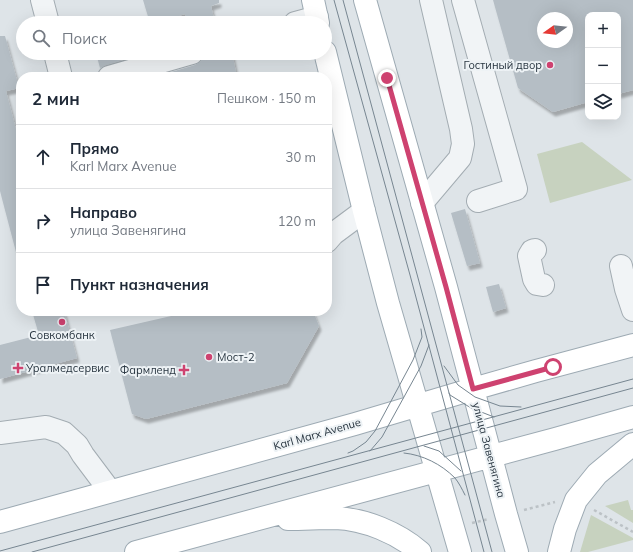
<!DOCTYPE html>
<html lang="ru">
<head>
<meta charset="utf-8">
<style>
  body { margin:0; font-family:Mulish,sans-serif; background:#f2f2f3; color:#1f2937 }
  .controls { position:absolute; right:12px; top:12px; display:grid; overflow:hidden; border-radius:8px; box-shadow:0 4px 16px #0002 }
  .controls button { width:36px; height:36px; display:grid; place-items:center; padding:0; border:0; border-bottom:1px solid #e0e1e3; background:#fff; color:#1f2937; font:20px sans-serif }
  .compass { position:absolute; left:537px; top:12px; width:36px; height:36px; border-radius:50%; background:#fff; box-shadow:0 4px 16px #0002; rotate:255deg }
  .stop { position:absolute; width:12px; height:12px; margin:-9px; border:3px solid #ce4270; border-radius:50%; background:#fff }
  .stop.end { background:#ce4270; border-color:#fff; box-shadow:0 1px 4px #0008 }
  .list { margin:0; padding:0; list-style:none }
  h2 { display:flex; justify-content:space-between; align-items:center; height:52px; margin:0; padding:0 16px; font-size:17px }
  h2 small { font-size:13px; font-weight:400; color:#747a83 }
  .list li { display:grid; grid-template-columns:26px 1fr auto; gap:12px; align-items:center; box-sizing:border-box; height:64px; padding:0 16px; border-top:1px solid #e0e1e3 }
  .list b { display:block; font-size:15px; white-space:nowrap }
  .list p { margin:0; font-size:13px; white-space:nowrap; color:#747a83 }
  .list em { font-size:13px; font-style:normal; color:#747a83 }
  .icon { flex:none; width:22px; height:22px; fill:none; stroke:currentColor; stroke-width:2; stroke-linecap:round; stroke-linejoin:round }
  .map { position:relative; flex:none; width:633px; height:552px; overflow:hidden }
  .search { position:absolute; background:#fff; box-shadow:0 4px 16px #0002; left:16px; top:16px; width:316px; height:44px; display:flex; align-items:center; gap:10px; box-sizing:border-box; padding:0 14px; border-radius:22px; color:#747a83; font-size:15px }
  .panel { position:absolute; background:#fff; box-shadow:0 4px 16px #0002; left:16px; top:72px; width:316px; height:244px; border-radius:16px }
  .map>svg:first-child { display:block }
</style>
</head>
<body>
<div class="map">
<svg width="633" height="552" viewBox="0 0 633 552">
  <defs>
    <filter id="shadow"><feDropShadow dx="2.5" dy="4.5" stdDeviation="1" flood-color="#0004"/></filter>
  </defs>
  <rect width="100%" height="100%" fill="#dee4e8"/>
  <path fill="#c7d2bf" d="M582,142L632,180L550,203L537,154Z
    M628,500L631,510H633V523L605,506Z
    M591,515L633,538V540L588,552H580Z"/>
  <path fill="#b5bec5" fill-rule="evenodd" filter="url(#shadow)" d="M143,0H219V3L211,6L215,23H188L185,14L155,23H150Z
    M493,0H633V90L618,94V15H588V102L553,112L518,88ZM543,18H567V42H543Z
    M0,36H5L19,88L6,91L21,149V252H16L0,191Z
    M96,53H147L106,65L100,68Z
    M212,53H232L237,77H154L195,65L201,61L204,55Z
    M465,209L480,263L467,266L451,213Z
    M499,284L506,308L493,312L486,287Z
    M32,311H64L77,358L0,379V345L39,335Z
    M193,311H313L319,326L287,383L146,419L132,414L110,330Z"/>
  <g fill="none" stroke-linecap="round" stroke-linejoin="round">
    <defs>
      <path id="minor" d="M42,0L48,23
        M463,0L516,189L478,201
        M295,23L317,17
        M55,53L61,77
        M109,77L192,53
        M422,203L460,158L463,144L461,129L431,0
        M327,241L333,234L364,211
        M535,250L532,251L529,256L534,279L537,284L543,285
        M621,266L626,289L633,310
        M0,433L46,427L64,433L77,445L83,455L110,491"/>
      <path id="major" d="M313,0L318,23
        M365,0L446,287L506,514L517,552
        M325,52L364,211L388,303L460,552
        M288,519C304,519 319,518 335,518C365,519 398,533 420,552
        M0,522L355,424L473,389L536,371L633,345
        M136,552L555,439L633,417
        M559,552L565,529L576,500L597,474L633,444"/>
    </defs>
    <use href="#minor" stroke="#a3acb2" stroke-width="24"/>
    <use href="#major" stroke="#9daab3" stroke-width="24"/>
    <path stroke="#bcc2c6" stroke-width="2.5" stroke-dasharray="3 3" stroke-linecap="butt" d="M524,510L555,502
      M594,510L633,532
      M472,523L489,519"/>
    <use href="#minor" stroke="#f1f4f6" stroke-width="22"/>
    <use href="#major" stroke="#fff" stroke-width="22"/>
    <path stroke="#778691" stroke-width="1" d="M334,0L410,275L484,552
      M343,0L492,552
      M444,366L458,385L475,397L500,406L521,407
      M449,393L450,395L471,408L494,417
      M424,446L439,451L461,471
      M370,451L382,437L421,366L429,345
      M348,453L353,451L366,442L375,431L413,360L422,337L421,329
      M404,453C423,455 441,464 455,478C459,483 462,489 465,495
      M0,551L633,379
      M32,552L633,388"/>
  </g>
  <g fill="none" stroke-linecap="round" stroke-linejoin="round">
    <path stroke="#ce4270" stroke-width="5" d="M387,78L446,287L473,389L553,367"/>
  </g>
  <g fill="#ce4270" stroke="#edf2f5" stroke-width="1.5">
    <circle cx="550" cy="65" r="4"/>
    <circle cx="62" cy="322" r="4"/>
    <circle cx="209" cy="357" r="4"/>
    <path d="M16 362h4v4h4v4h-4v4h-4v-4h-4v-4h4z"/>
    <path d="M182 364h4v4h4v4h-4v4h-4v-4h-4v-4h4z"/>
  </g>
  <g text-anchor="middle" dominant-baseline="central" stroke-width="4" stroke-linejoin="round" paint-order="stroke">
    <g font-size="11" fill="#27343f" stroke="#edf2f5" text-anchor="end">
      <text x="542" y="65">Гостиный двор</text>
      <text x="62" y="335" text-anchor="middle">Совкомбанк</text>
      <text x="217" y="357" text-anchor="start">Мост-2</text>
      <text x="26" y="368" text-anchor="start">Уралмедсервис</text>
      <text x="176" y="370">Фармленд</text>
    </g>
    <g font-size="11" fill="#27343f" stroke="#edf2f5">
      <text transform="translate(317 434) rotate(-16)">Karl Marx Avenue</text>
      <text transform="translate(489 450) rotate(75)">улица Завенягина</text>
    </g>
  </g>
</svg>
<div class="controls">
<button>+</button>
<button>−</button>
<button><svg class="icon" aria-label="layers" viewBox="0 0 24 24"><path d="M12 4l9 5-9 5-9-5zM3 14l9 5 9-5"/></svg></button>
</div>
<svg class="compass" viewBox="-18 -18 36 36"><path d="M0-13l5 13h-10z" fill="#e53935"/><path d="M0 13l5-13h-10z" fill="#747a83"/></svg>
<div class="stop" style="left:553px;top:367px"></div>
<div class="stop end" style="left:387px;top:78px"></div>
<div class="search"><svg class="icon" aria-label="search" viewBox="0 0 24 24"><circle cx="10" cy="10" r="6"/><path d="M15 15l6 6"/></svg>Поиск</div>
<section class="panel">
<h2>2 мин<small>Пешком · 150 m</small></h2>
<ul class="list">
<li><svg class="icon" aria-label="ahead" viewBox="0 0 24 24"><path d="M12 20V5M6 11l6-6 6 6"/></svg><div><b>Прямо</b><p>Karl Marx Avenue</p></div><em>30 m</em></li>
<li><svg class="icon" aria-label="right" viewBox="0 0 24 24"><path d="M7 20v-9h11M14 6l5 5-5 5"/></svg><div><b>Направо</b><p>улица Завенягина</p></div><em>120 m</em></li>
<li><svg class="icon" aria-label="arrive" viewBox="0 0 24 24"><path d="M6 21V4h12l-3 4 3 4H6"/></svg><div><b>Пункт назначения</b></div></li>
</ul>
</section>
</div>
</body>
</html>
